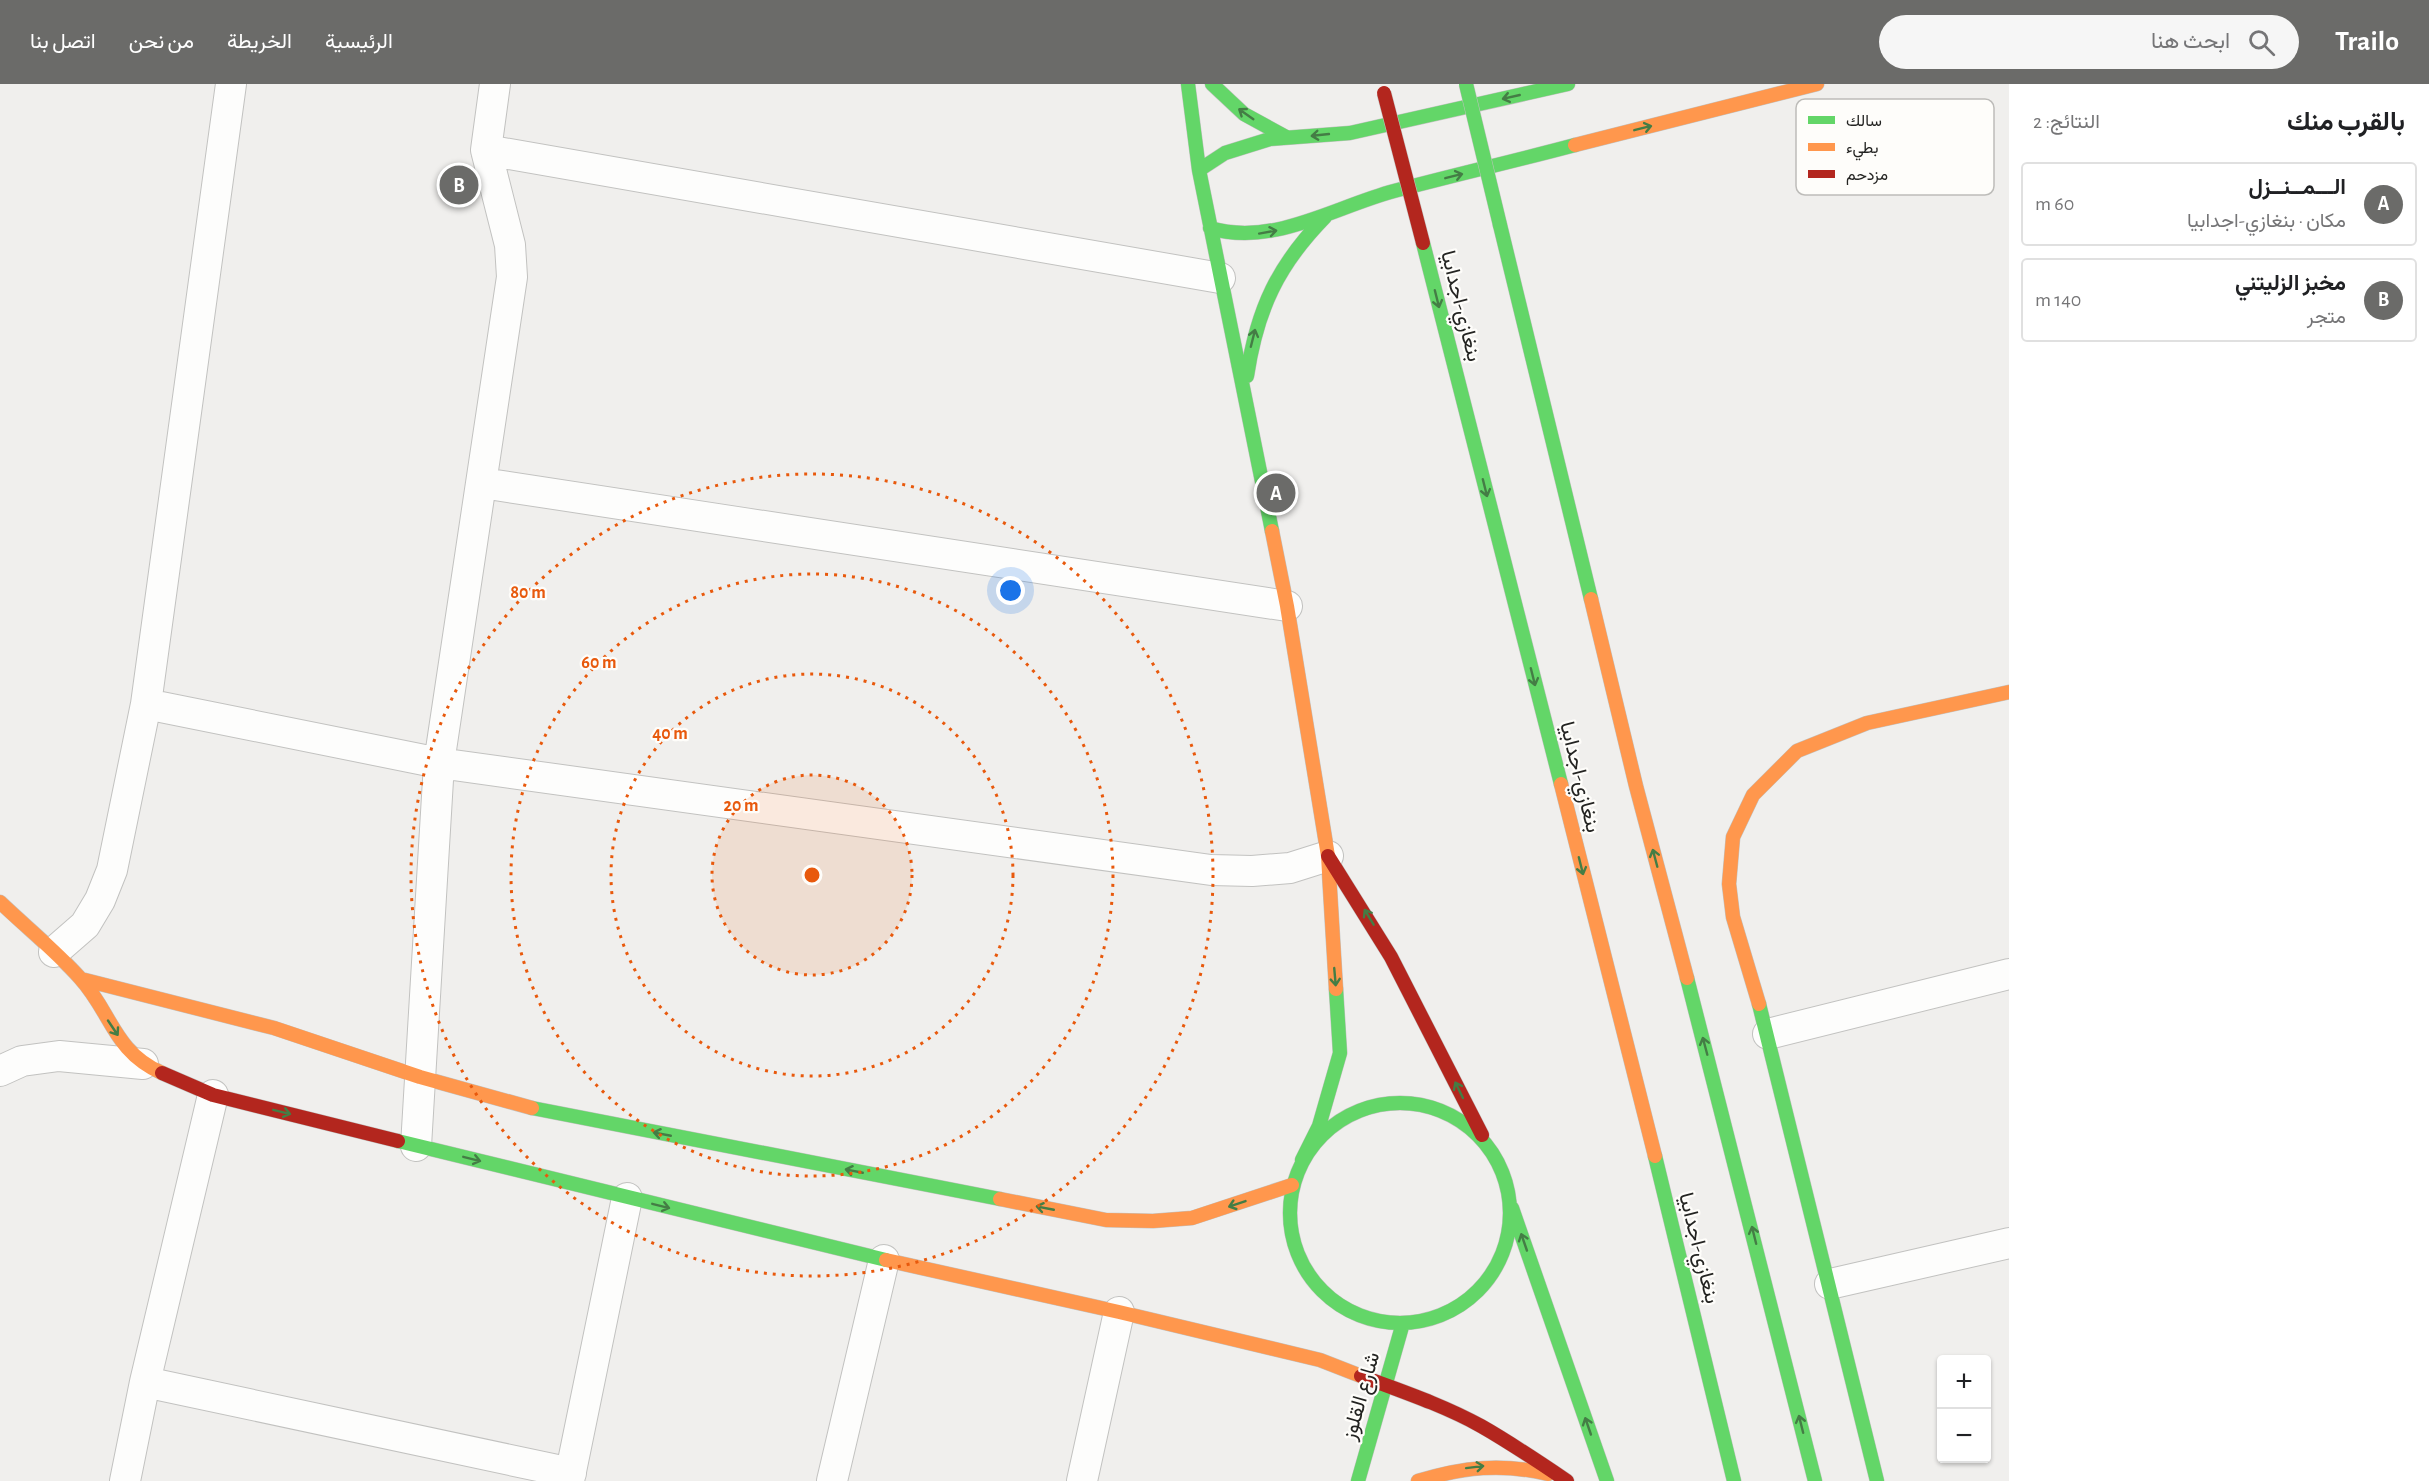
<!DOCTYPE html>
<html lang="ar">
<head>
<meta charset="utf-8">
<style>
  body { margin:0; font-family:"Alegreya Sans",Vazirmatn,sans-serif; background:#f6f6f6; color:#202124; direction:rtl }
  .controls { position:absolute; right:18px; bottom:18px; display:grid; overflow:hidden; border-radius:6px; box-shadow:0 2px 4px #0004 }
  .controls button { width:54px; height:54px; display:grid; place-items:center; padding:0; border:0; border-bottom:2px solid #e0e0e0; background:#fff; color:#202124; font:30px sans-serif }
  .you { position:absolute; left:1011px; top:507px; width:21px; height:21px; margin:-15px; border:4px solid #fff; border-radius:50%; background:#1a73e8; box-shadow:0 0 0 9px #1a73e833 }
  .badge { display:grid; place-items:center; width:39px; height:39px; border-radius:50%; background:#6b6b69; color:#fff; font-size:20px; font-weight:700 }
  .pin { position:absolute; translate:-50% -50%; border:3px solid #fff; box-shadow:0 2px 6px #0006 }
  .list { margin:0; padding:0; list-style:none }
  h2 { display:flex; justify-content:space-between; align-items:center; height:78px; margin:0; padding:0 24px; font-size:26px }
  h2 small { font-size:20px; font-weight:400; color:#757577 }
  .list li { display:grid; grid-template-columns:39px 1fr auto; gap:18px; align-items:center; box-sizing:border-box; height:84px; margin:0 12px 12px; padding:0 12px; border:2px solid #e0e0e0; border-radius:6px }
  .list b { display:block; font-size:22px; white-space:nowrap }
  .list p { margin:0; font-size:20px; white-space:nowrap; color:#757577 }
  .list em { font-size:20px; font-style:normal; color:#757577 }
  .icon { flex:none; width:33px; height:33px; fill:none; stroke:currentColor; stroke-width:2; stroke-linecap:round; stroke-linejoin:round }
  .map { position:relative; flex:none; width:2009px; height:1397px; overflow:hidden; direction:ltr }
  header { display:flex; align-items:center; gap:36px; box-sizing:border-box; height:84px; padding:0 30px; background:#6b6b69; color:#fff }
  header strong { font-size:28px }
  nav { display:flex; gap:33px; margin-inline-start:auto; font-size:21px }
  .search { width:420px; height:54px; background:#f6f6f6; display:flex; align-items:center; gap:15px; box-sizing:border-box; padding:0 21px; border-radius:33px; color:#757577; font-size:22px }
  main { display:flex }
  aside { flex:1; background:#fff }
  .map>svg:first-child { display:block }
</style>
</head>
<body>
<header>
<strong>Trailo</strong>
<div class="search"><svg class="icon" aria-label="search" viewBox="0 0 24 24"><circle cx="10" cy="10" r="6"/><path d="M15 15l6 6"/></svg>ابحث هنا</div>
<nav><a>الرئيسية</a><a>الخريطة</a><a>من نحن</a><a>اتصل بنا</a></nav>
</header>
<main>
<aside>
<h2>بالقرب منك<small>النتائج: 2</small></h2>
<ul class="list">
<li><span class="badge">A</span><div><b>الـــمــنــزل</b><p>مكان · بنغازي-اجدابيا</p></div><em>60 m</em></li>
<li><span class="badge">B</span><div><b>مخبز الزليتني</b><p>متجر</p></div><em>140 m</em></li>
</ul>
</aside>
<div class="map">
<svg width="2009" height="1397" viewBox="0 0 2009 1397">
  <rect width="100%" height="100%" fill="#f0efed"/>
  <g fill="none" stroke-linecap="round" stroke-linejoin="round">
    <defs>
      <path id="street" d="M486,66L1220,194
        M482,399L1287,522
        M146,620L439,679L1211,786L1252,787L1290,784L1328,772
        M54,868L85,841L100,816L112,786L146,620L231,0
        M1768,950L2009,890
        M0,987L22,977L59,972L143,980
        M416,1062L439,679L512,193L510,161L486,66L495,0
        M1830,1200L2009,1159
        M145,1298L571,1389
        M125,1397L145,1298L213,1011
        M569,1397L627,1114
        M832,1397L884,1176
        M1082,1397L1119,1228"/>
      <path id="fast" d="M1188,0L1199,86L1272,447
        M1212,0L1244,30L1286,53
        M1199,86L1225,69L1270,55L1350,49L1568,0
        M1500,141L1591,515
        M1210,144C1273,163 1334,123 1394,107C1454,91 1515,77 1575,61
        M1423,159L1561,700
        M1247,292C1257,225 1278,181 1325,133
        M1687,894L1815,1397
        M1759,920L1877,1397
        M1290 1129a110 110 0 1 1 220 0a110 110 0 1 1-220 0Z
        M532,1024L1000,1115
        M398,1057L886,1176
        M1655,1072L1734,1397
        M1302,1076L1319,1042L1340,969L1336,905
        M1512,1124L1607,1397
        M1358,1397L1403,1239"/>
      <path id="slow" d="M1575,61L1817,0
        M1272,447L1287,522L1328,772L1336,905
        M1591,515L1636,702L1687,894
        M1561,700L1655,1072
        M0,818C26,843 56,867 80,894C112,929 113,967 162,989
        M81,895L274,944L420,993L532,1024
        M1759,920L1733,833L1729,800L1733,753L1753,711L1797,667L1867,639L2009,608
        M1000,1115L1106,1136L1153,1137L1192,1134L1292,1101
        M886,1176L1119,1228L1320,1276L1361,1292
        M1418,1397C1463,1383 1502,1379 1548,1390"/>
      <path id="jam" d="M1328,772L1391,873L1482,1051
        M162,989L213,1011L398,1057
        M1361,1292C1401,1307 1443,1321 1481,1342C1511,1359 1539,1378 1567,1397"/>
    </defs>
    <use href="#street" stroke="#c2c2c0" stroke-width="32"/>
    <use href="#fast" stroke="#c2c2c0" stroke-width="15"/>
    <use href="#slow" stroke="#c2c2c0" stroke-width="15"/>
    <use href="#jam" stroke="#c2c2c0" stroke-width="15"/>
    <use href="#street" stroke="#fdfdfc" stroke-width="30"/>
    <use href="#fast" stroke="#63d668" stroke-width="14"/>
    <use href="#slow" stroke="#ff974d" stroke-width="14"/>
    <use href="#jam" stroke="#b3261e" stroke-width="14"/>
    <defs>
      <path id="fast-bridge" d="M1466,0L1500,141"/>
      <path id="jam-bridge" d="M1384,9L1423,159"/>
    </defs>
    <use href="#fast-bridge" stroke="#c2c2c0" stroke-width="15" stroke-linecap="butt"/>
    <use href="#jam-bridge" stroke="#c2c2c0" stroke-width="15" stroke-linecap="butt"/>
    <use href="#fast-bridge" stroke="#63d668" stroke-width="14"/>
    <use href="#jam-bridge" stroke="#b3261e" stroke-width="14"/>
  </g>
  <defs><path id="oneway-shaft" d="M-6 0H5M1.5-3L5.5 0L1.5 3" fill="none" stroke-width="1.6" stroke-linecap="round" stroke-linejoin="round" transform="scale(1.5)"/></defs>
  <g stroke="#447d45">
    <use href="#oneway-shaft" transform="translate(1511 13) rotate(167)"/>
    <use href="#oneway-shaft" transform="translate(1246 30) rotate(-145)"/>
    <use href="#oneway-shaft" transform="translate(1643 44) rotate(-14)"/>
    <use href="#oneway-shaft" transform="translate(1320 51) rotate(174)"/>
    <use href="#oneway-shaft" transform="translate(1454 92) rotate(-14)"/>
    <use href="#oneway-shaft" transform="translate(1268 148) rotate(-10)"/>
    <use href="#oneway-shaft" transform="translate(1437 215) rotate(76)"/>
    <use href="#oneway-shaft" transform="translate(1253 254) rotate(-76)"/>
    <use href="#oneway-shaft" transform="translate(1485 404) rotate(76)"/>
    <use href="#oneway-shaft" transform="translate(1533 593) rotate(76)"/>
    <use href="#oneway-shaft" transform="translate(1655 774) rotate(-105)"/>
    <use href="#oneway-shaft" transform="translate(1581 782) rotate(76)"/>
    <use href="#oneway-shaft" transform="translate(1369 833) rotate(-121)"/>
    <use href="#oneway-shaft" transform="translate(1335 893) rotate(85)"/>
    <use href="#oneway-shaft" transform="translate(113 944) rotate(56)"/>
    <use href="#oneway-shaft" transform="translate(1705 962) rotate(-105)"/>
    <use href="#oneway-shaft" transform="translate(1459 1006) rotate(-116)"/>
    <use href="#oneway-shaft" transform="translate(282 1028) rotate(14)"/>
    <use href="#oneway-shaft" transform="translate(662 1050) rotate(-169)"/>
    <use href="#oneway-shaft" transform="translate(472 1075) rotate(14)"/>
    <use href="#oneway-shaft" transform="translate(854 1087) rotate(-169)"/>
    <use href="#oneway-shaft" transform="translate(1237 1120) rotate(161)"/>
    <use href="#oneway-shaft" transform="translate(661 1122) rotate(14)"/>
    <use href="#oneway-shaft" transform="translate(1045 1124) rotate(-169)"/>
    <use href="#oneway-shaft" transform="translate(1754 1151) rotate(-104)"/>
    <use href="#oneway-shaft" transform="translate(1524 1158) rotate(-109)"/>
    <use href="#oneway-shaft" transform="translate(1801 1340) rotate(-104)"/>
    <use href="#oneway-shaft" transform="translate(1588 1342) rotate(-109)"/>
    <use href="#oneway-shaft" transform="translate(1475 1383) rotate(-7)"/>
  </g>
  <circle cx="812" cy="791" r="100" fill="#e8590c" fill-opacity=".12"/>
  <g fill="none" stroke="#e8590c" stroke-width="3" stroke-dasharray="3 6">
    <circle cx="812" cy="791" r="100"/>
    <circle cx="812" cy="791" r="201"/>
    <circle cx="812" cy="791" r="301"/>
    <circle cx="812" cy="791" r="401"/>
  </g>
  <g text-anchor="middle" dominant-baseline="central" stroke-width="4.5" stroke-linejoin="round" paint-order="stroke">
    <g font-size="21" fill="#242422" stroke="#fefdfa">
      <text transform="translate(1461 222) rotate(76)">بنغازي-اجدابيا</text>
      <text transform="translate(1580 693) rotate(76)">بنغازي-اجدابيا</text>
      <text transform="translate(1699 1164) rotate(76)">بنغازي-اجدابيا</text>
      <text transform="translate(1361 1312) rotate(-74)">شارع القلوز</text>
    </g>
  </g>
  <rect x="1796" y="15" width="198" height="96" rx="9" fill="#fefdfa" stroke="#bdbcb9" stroke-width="1.5"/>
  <rect x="1808" y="32" width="27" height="8" fill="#63d668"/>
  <rect x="1808" y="59" width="27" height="8" fill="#ff974d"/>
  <rect x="1808" y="86" width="27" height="8" fill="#b3261e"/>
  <g font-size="16" fill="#242422">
    <text x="1846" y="42">سالك</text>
    <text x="1846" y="69">بطيء</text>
    <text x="1846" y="96">مزدحم</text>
  </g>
  <circle cx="812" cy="791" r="9" fill="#e8590c" stroke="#fefdfa" stroke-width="3"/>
  <g font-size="18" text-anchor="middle" font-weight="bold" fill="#e8590c" stroke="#fefdfa" stroke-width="4.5" stroke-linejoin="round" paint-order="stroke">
    <text x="528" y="514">80 m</text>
    <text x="599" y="584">60 m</text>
    <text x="670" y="655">40 m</text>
    <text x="741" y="727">20 m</text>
  </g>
</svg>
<div class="controls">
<button>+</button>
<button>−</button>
</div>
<div class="you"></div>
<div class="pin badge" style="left:1276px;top:409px">A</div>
<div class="pin badge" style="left:459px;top:101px">B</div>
</div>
</main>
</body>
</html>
